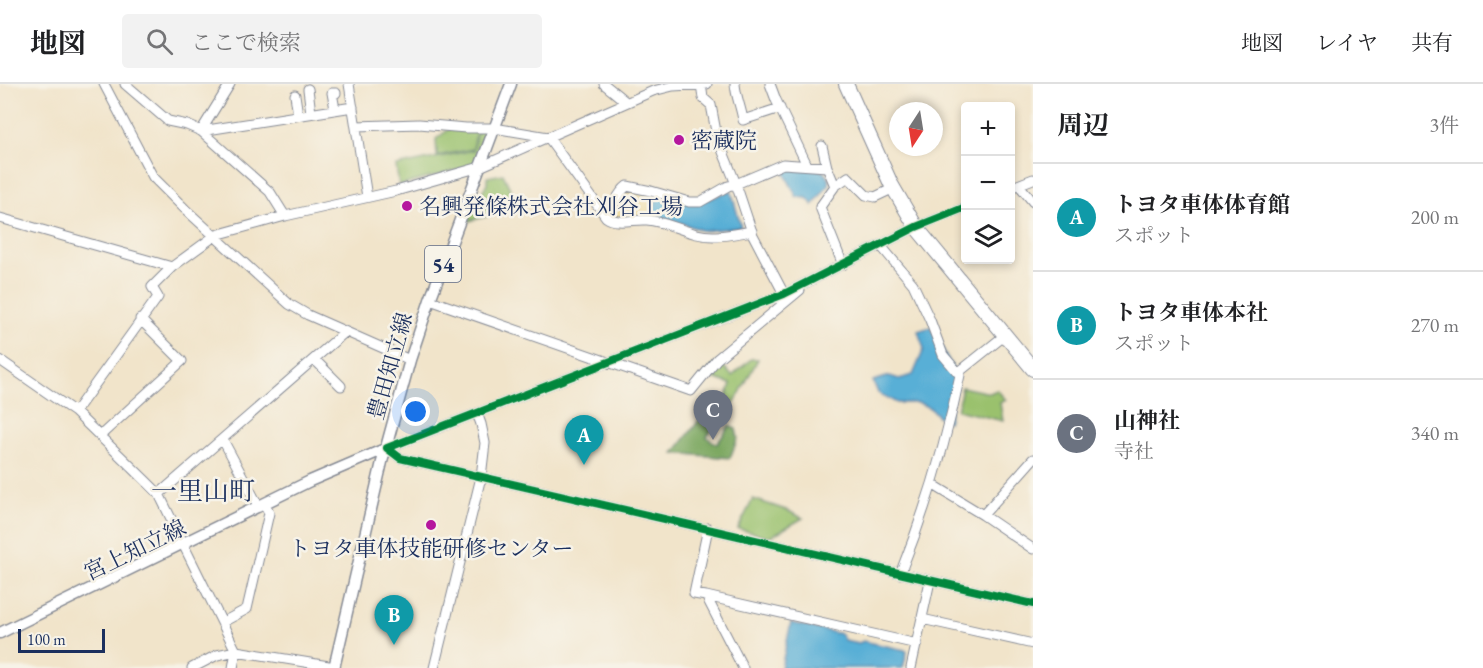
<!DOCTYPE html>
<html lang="ja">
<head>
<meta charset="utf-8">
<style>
  body { margin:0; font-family:"EB Garamond","Noto Serif JP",serif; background:#f2f2f2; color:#202124 }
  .controls { position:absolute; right:18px; top:18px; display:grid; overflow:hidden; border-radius:6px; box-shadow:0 3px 9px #0003 }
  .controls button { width:54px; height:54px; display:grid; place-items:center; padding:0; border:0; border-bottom:2px solid #e0e0e0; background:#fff; color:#202124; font:30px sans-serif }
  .compass { position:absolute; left:889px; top:18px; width:54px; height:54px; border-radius:50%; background:#fff; box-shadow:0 3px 9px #0003; rotate:192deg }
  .scale { position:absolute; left:18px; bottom:15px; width:87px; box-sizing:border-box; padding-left:6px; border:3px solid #1b2f5e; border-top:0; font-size:16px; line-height:21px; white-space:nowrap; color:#1b2f5e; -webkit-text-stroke:4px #f7f3e8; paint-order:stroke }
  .you { position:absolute; left:416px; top:328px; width:21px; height:21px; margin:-15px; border:4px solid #fff; border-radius:50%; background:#1a73e8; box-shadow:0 0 0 9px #1a73e833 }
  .badge { display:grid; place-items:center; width:39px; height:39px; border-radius:50%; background:#ea580c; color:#fff; font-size:20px; font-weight:700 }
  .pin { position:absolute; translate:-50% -50px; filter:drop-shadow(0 2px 3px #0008) }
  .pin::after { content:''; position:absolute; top:32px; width:21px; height:18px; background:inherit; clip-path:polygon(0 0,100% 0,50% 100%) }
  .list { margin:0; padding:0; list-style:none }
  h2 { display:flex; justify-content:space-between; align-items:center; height:78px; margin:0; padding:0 24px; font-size:26px }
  h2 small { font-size:20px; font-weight:400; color:#757577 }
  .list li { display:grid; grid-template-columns:39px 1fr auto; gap:18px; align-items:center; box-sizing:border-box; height:108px; padding:0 24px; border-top:2px solid #e0e0e0 }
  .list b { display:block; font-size:22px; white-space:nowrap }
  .list p { margin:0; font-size:20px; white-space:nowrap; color:#757577 }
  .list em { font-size:20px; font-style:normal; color:#757577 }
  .icon { flex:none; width:33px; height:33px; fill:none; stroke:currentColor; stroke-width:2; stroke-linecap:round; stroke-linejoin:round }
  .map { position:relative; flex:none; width:1033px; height:584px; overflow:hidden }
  header { display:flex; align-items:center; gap:36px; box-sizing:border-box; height:84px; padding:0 30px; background:#fff; border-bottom:2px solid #e0e0e0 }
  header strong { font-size:28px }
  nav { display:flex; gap:33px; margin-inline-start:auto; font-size:21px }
  .search { width:420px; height:54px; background:#f2f2f2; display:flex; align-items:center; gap:15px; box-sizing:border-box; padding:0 21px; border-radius:6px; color:#757577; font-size:22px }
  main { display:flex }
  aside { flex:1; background:#fff }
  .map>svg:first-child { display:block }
</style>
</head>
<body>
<header>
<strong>地図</strong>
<div class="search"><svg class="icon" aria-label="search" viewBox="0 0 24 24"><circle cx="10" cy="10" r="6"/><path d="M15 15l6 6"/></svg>ここで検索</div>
<nav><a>地図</a><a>レイヤ</a><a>共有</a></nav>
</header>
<main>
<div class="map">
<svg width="1033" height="584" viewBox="0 0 1033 584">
  <rect width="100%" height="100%" fill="#f7f3e8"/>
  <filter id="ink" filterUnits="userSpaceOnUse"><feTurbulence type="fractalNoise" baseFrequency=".0167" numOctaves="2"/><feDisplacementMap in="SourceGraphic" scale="12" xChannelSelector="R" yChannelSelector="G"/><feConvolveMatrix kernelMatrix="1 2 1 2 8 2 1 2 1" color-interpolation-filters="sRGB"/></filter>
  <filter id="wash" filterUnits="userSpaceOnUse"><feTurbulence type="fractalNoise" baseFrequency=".008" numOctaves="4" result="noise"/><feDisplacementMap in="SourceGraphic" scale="24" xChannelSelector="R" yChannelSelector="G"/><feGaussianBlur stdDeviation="1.35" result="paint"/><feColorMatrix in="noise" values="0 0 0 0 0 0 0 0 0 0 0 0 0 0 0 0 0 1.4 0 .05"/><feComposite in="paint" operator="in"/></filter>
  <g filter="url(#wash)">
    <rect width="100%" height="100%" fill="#f1e4ca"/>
    <path fill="#9ac16d" stroke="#5a7866" stroke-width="1.5" d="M449,45L476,47L473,65L437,72L436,55Z
      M477,46H488L476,81L399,102L396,82L473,66Z
      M503,90L519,124L465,138L487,99V93Z
      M751,275H758L734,320L725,317L731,300L704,291L719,277L732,292Z
      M962,303L990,309L997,306L1006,316L1000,319L1003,337L957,326Z
      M753,415L786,426L803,434L770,453L738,445Z"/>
    <path fill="#7ba760" stroke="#4b6b5f" stroke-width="1.5" d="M713,318L718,320L721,332L707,353L717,360L729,342L736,345L738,354L730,374L674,369Z"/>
    <path fill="#eeda9e" stroke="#84847e" stroke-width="1.5" d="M628,104L656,110L650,132L614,134L610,132Z"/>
    <path fill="#59afd6" stroke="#3a6f9a" stroke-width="1.5" d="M785,84C799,84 831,79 829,100L813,121L807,114L797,113L784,88Z
      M731,106L741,143L704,147L675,137L652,131L658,111L710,115Z
      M931,243L957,292L948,338L942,336L930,324L919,319H897L878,309L873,297L890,292L899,295L913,291L924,265L918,247Z
      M791,539L841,550L844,556L859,559L863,557L905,566L907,568L903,584H781Z"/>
  </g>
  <g filter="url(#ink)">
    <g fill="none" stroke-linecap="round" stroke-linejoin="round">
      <defs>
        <path id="minor" d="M104,0L153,93L185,125L289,220L308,231L410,276
          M125,0L168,37L187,41L201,47L270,108L285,132
          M349,0L367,113
          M604,0L626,18
          M735,0C736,13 741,23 743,36L780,24
          M770,0L776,16L807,81
          M308,5L311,29
          M295,11L298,31
          M335,25L332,9H336
          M356,42L419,40L466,44H494L548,53L653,7L673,2L707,0
          M201,47L353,23
          M201,47L230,0
          M822,62L827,83
          M1019,101L1033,118
          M835,102L848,93L866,111L875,113L894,104
          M1010,104L1033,95
          M966,123L916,143L784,210L387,364L400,374L1033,520
          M606,133C614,123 617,109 627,102L651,107L689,118H700L728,102L736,100L717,53L711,21L703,14L701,0
          M0,134L172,183
          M881,162L913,200L930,236L943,271L960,291C946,359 926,425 900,490
          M784,210L753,151L736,100L783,80L827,83L835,102L820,123L843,181
          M430,216L691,307L717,275L800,206
          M314,275L341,302
          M0,276L75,328L146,397L159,410L183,459
          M959,288L1004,252
          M75,328L158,213L152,203L172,183L216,151L285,132L396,107L480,83L548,53L606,133C617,141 633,135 647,136C670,138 691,153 715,152C727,152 740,149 752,147
          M101,351L182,277L140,235
          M223,356L259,423
          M932,400L983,431L1033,465
          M159,410L345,248
          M983,431L1033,375
          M708,444L694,510L706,512L743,584
          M185,464L236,567L335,583
          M706,512L917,560
          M922,535L1033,560
          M223,538L247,525L269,429L266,423
          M192,584L217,571L236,567L233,584
          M434,584L481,393L485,359L481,340L477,329
          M911,584L930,497"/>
        <path id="major" d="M0,549L310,397L387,364
          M334,584L382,378L410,276L430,216L511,0"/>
        <path id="highway" d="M846,0L891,100L916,143L1033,285"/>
      </defs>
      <use href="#minor" stroke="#868a94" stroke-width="11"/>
      <use href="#major" stroke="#868a94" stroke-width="13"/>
      <use href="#highway" stroke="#868a94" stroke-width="16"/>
      <use href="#minor" stroke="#fff" stroke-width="9"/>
      <use href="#major" stroke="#fff" stroke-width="10"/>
      <use href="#highway" stroke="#fff" stroke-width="14"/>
      <defs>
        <path id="cycleway" d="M966,123L916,143L784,210L387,364L400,374L1033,520"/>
      </defs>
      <use href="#cycleway" stroke="#f7f3e8" stroke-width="11"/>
      <use href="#cycleway" stroke="#00873e" stroke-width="8"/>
    </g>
  </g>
  <g fill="#b5179e" stroke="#f7f3e8" stroke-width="2">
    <circle cx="679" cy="56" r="6"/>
    <circle cx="407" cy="122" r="6"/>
    <circle cx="431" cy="441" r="6"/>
  </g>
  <g text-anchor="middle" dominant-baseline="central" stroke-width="5" stroke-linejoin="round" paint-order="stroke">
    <rect fill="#f7f3e8" stroke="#5d6a87" stroke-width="1.5" x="425" y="162" width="36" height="36" rx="4.5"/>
    <g font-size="21" font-weight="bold" fill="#1b2f5e">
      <text x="443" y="180">54</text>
    </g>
    <g font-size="22" fill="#1b2f5e" stroke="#f7f3e8" text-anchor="start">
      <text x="691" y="56">密蔵院</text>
      <text x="419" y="122">名興発條株式会社刈谷工場</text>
      <text x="431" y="464" text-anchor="middle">トヨタ車体技能研修センター</text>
    </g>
    <g font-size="22" fill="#1b2f5e" stroke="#f7f3e8">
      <text transform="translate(390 282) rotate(-74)">豊田知立線</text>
      <text transform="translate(135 466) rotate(-26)">宮上知立線</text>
    </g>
    <g font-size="26" fill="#1b2f5e" stroke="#f7f3e8">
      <text x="203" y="407">一里山町</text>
    </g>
  </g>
</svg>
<div class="controls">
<button>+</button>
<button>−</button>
<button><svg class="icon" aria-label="layers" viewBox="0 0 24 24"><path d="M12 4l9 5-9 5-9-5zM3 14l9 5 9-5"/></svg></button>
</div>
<svg class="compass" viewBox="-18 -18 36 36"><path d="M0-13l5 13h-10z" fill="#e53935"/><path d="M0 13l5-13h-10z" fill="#757577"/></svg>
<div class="scale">100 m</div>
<div class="you"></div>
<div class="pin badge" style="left:584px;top:381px;background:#0f9aa8">A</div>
<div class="pin badge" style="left:394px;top:561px;background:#0f9aa8">B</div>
<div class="pin badge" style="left:713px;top:356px;background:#6b7280">C</div>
</div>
<aside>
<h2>周辺<small>3件</small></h2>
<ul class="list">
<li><span class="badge" style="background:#0f9aa8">A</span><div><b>トヨタ車体体育館</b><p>スポット</p></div><em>200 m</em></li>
<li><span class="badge" style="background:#0f9aa8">B</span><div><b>トヨタ車体本社</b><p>スポット</p></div><em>270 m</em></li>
<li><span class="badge" style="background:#6b7280">C</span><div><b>山神社</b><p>寺社</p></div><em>340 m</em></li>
</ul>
</aside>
</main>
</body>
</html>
